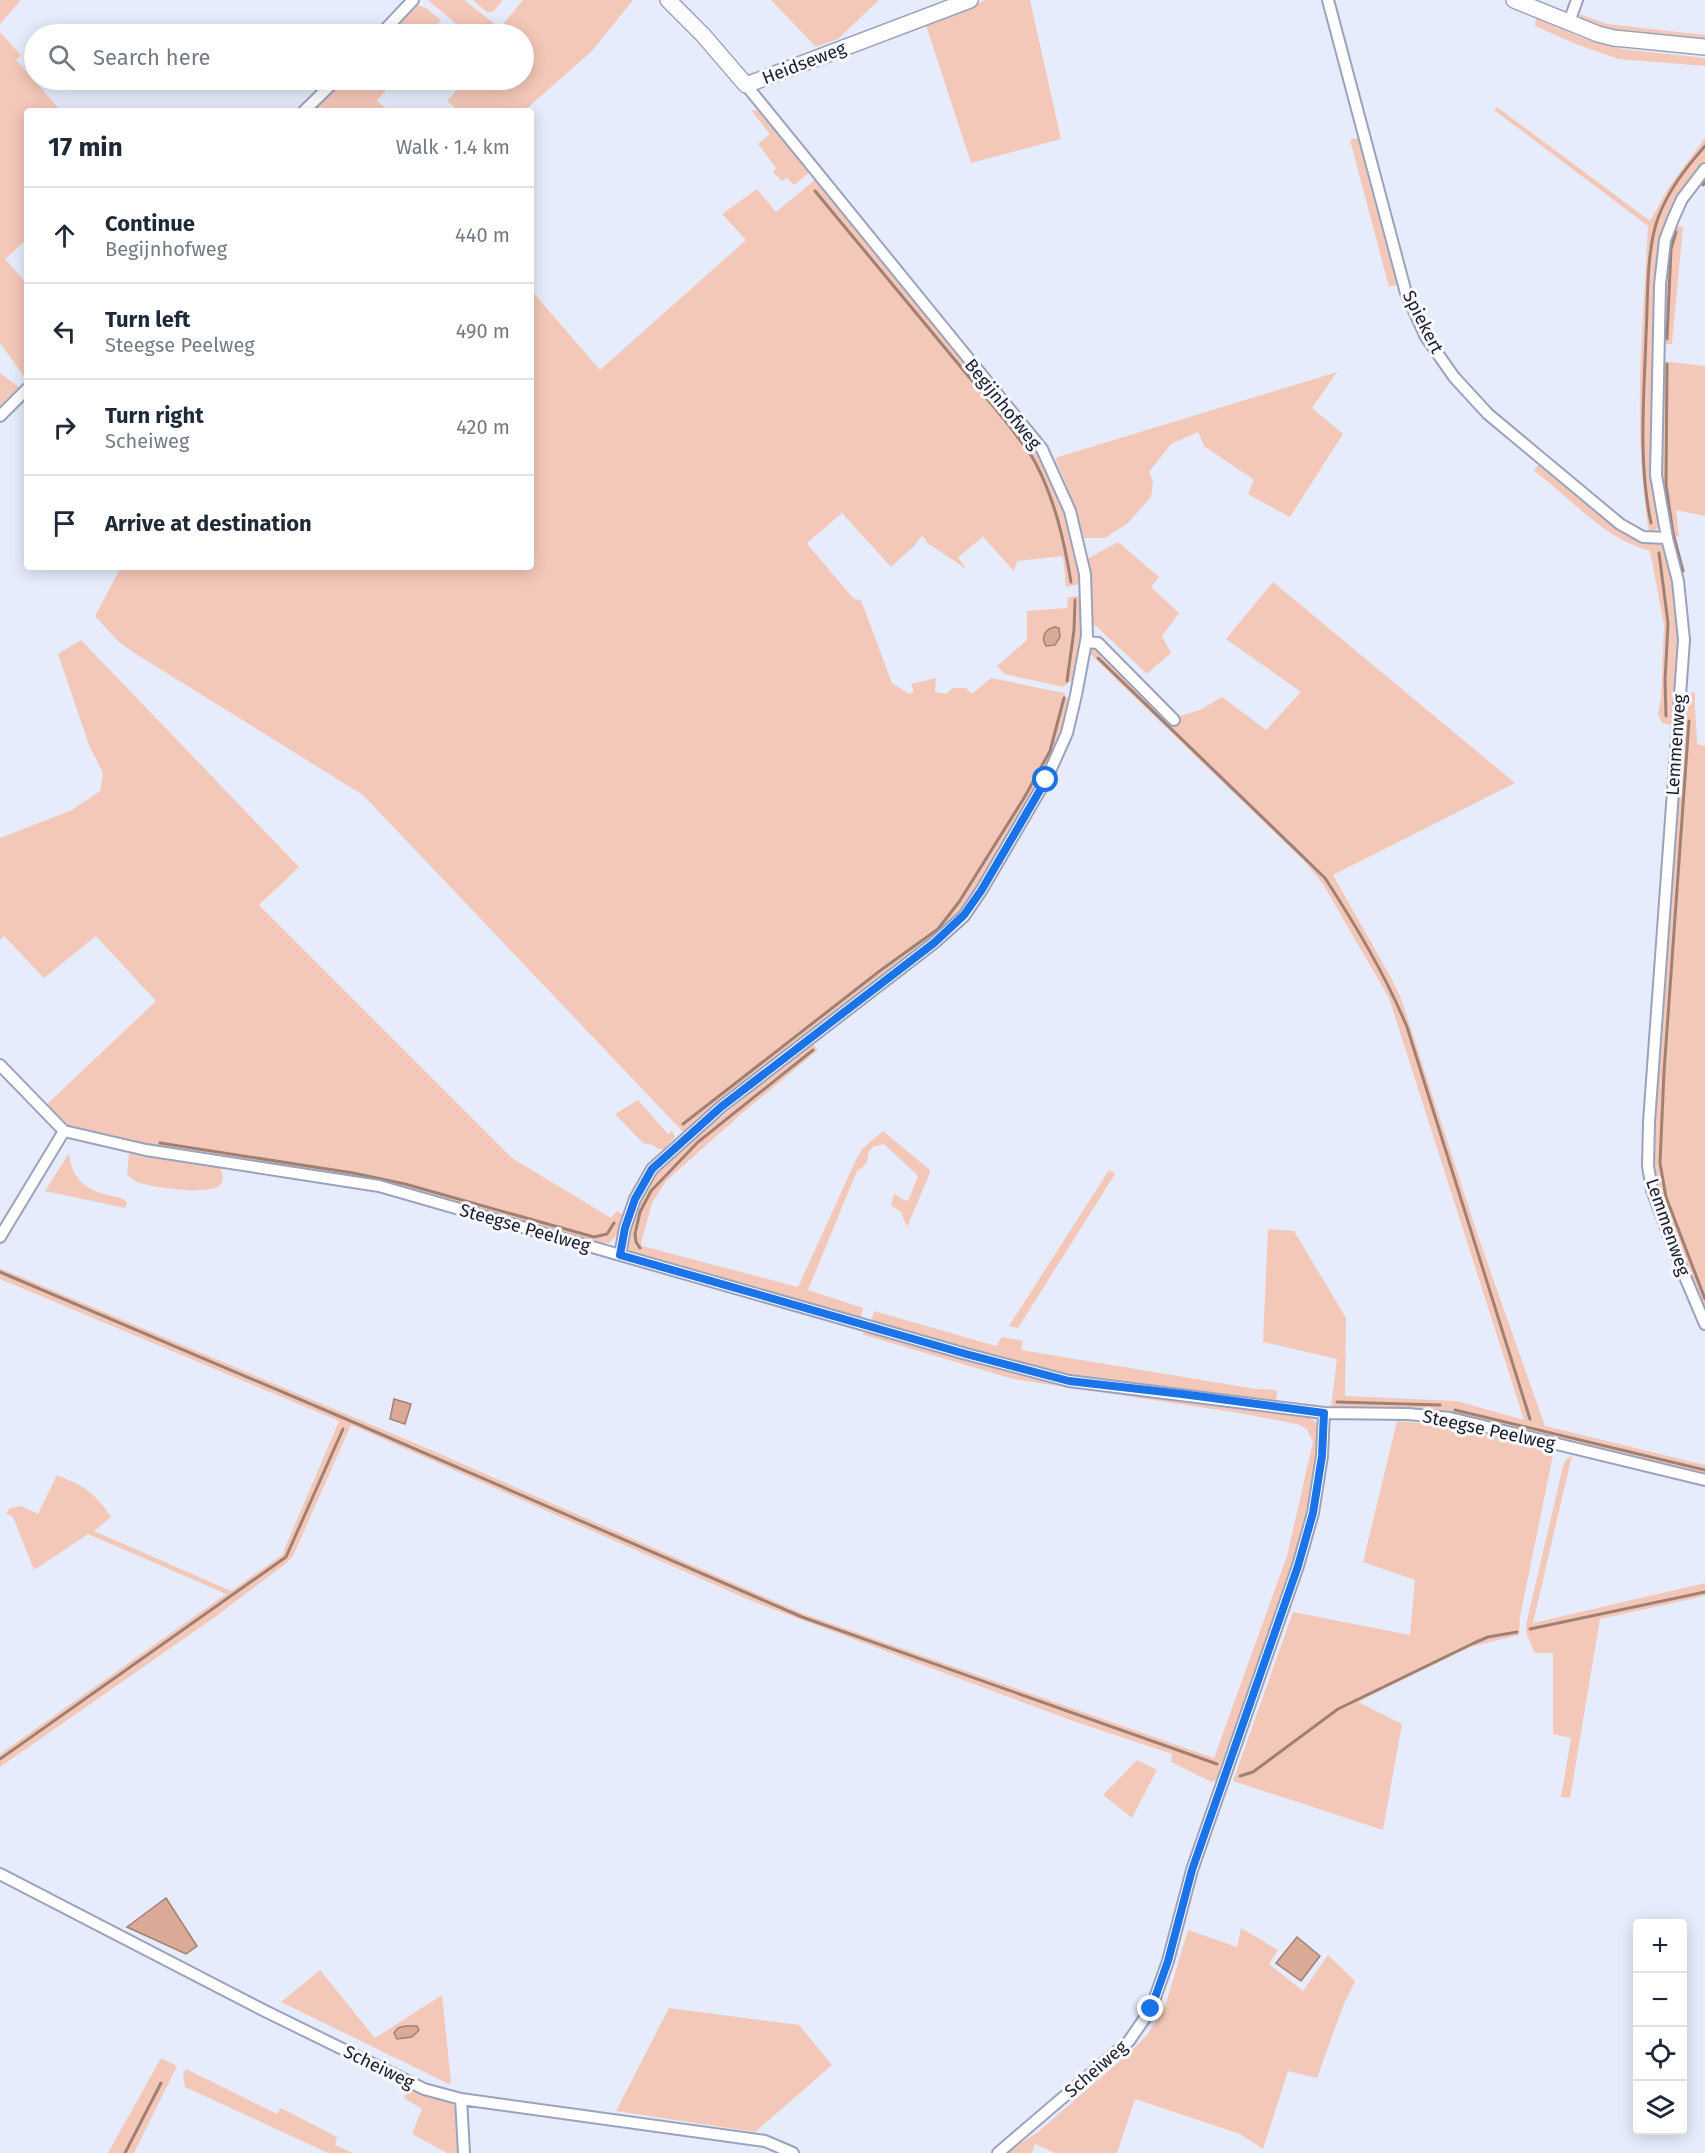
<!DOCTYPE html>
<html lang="en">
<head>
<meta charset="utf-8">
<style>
  body { margin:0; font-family:"Fira Sans",sans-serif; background:#f6f6f7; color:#1f2937 }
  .controls { position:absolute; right:18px; bottom:18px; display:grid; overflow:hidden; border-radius:6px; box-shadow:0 3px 15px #0003 }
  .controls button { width:54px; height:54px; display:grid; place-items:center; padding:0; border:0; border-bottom:2px solid #e0e1e3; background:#fff; color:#1f2937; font:30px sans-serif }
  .stop { position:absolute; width:18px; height:18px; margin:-14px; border:4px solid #1a73e8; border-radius:50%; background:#fff }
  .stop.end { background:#1a73e8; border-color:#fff; box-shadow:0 2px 6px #0008 }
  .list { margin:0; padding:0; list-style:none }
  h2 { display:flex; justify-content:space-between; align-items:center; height:78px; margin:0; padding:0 24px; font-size:26px }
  h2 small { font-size:20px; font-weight:400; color:#747a83 }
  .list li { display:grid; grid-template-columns:39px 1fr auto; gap:18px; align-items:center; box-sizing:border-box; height:96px; padding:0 24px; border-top:2px solid #e0e1e3 }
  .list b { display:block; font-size:22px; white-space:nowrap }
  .list p { margin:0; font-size:20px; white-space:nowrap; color:#747a83 }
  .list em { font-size:20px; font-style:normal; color:#747a83 }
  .icon { flex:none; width:33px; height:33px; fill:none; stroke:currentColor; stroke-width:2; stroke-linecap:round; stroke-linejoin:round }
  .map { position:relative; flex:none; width:1705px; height:2153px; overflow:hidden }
  .search { position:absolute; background:#fff; box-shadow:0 3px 15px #0003; left:24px; top:24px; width:510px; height:66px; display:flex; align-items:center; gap:15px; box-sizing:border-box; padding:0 21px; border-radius:33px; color:#747a83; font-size:22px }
  .panel { position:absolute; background:#fff; box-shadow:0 3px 15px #0003; left:24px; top:108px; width:510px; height:462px; border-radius:6px }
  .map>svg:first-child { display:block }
</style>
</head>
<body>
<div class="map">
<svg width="1705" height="2153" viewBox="0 0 1705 2153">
  <rect width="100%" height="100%" fill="#e7ecfc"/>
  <path fill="#f4c8b8" d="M0,0H21L0,24Z
    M428,0H464L500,28L523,0H633L592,51L524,111H459L447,101L466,80H524V34H468Z
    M473,0H503L493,12H487Z
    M771,0H879L838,39L816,47Z
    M986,0H1030L1061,139L971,163L925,22Z
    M414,4L426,8L441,20L429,34H388Z
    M1579,14L1607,24L1705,35V43L1610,32L1581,20Z
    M1536,18L1582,38L1622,49L1705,58V66L1619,59L1578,45L1535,26Z
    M0,32L21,55L16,60L61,111H27V239L5,259L27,284L26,379L0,343Z
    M343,80H394L377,101L389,111H311Z
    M1497,107L1650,221L1669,187L1705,138V161L1669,213L1661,236L1658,247L1656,286L1660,524L1656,530L1649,532C1632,431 1643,327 1648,226L1494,110Z
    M751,110L760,111L809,173L794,185L787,178L782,181L773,172L776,168L758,144L770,134Z
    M1360,137L1400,284L1389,287L1350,140Z
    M816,179L1009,414L1042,461L1064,508L1076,555L1080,584L1066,587L1063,556L1017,561L1014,571L983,537L958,557L966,569L926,542V540L922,536L915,545L891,567L842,513L808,542V545L854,599L861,600L892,683L909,694L914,692L911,684L936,678L935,692L946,694L953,688H966L972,694L991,678L1064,693L1070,703L1060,744L1000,855L953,922L685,1134L363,795L136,654L119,642L95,616L121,567H531V290L600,370L746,240L722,214L757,189L776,212Z
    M1675,226L1683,227L1672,344H1664L1667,257Z
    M1663,361L1705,366V516L1676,510L1679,537L1669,536L1662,483Z
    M1337,372L1312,408L1343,434L1290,517L1248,494L1254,480L1204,446L1198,432L1171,444L1149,472L1153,481L1151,497L1128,523L1105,538H1084L1070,494L1055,458Z
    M0,373L19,387L0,406Z
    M1539,463L1652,541L1662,544L1667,550L1677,609L1678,640L1674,726L1662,723L1658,714L1661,698L1664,625L1650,551C1604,539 1571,498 1534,471Z
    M1118,542L1159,577L1151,587L1179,613L1162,636L1171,653L1147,674L1096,626L1092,625L1087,559Z
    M1273,582L1515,783L1333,875L1390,976L1401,998L1478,1236L1545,1426L1705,1465V1477L1434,1411L1331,1407L1337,1359L1263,1342L1268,1229L1294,1231L1346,1318L1345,1396L1457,1401L1524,1420L1389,998L1323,884L1305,862L1087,651L1092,647H1099L1170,719L1200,710L1222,697L1266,730L1301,692L1226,639Z
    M1081,596L1082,639L1074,679L1063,687L1005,674L997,666L1027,640V611L1067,608L1068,597Z
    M81,640L299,867L259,905L512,1158L611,1218L617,1211L625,1216L618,1234L609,1243H595L338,1175L137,1144L72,1128L45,1106L156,1001L96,936L44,978L4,936L0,940V838L72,810L100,791L103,773L89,745L58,654Z
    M1685,692L1695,693C1694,711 1697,726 1697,744L1705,746V1313L1659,1206L1653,1156V1125Z
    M812,1043L818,1050L740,1115L666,1181L652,1203L641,1243L642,1246L798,1287L855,1162L862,1149L883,1131L929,1169L930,1173L907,1227L901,1212L891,1205L894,1194L906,1201L909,1199L918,1176L884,1144L873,1147L868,1153C868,1163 865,1166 857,1171L808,1290L863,1308L861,1317L856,1319L635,1256L628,1250C626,1233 631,1211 640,1197C661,1163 696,1137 726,1113C754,1089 783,1066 812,1043Z
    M638,1100L668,1134L672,1131L675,1137L664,1149H658L653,1145L643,1143L615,1114Z
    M129,1151L220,1167C222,1172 225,1181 220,1185C210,1196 147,1187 135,1181C132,1179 130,1177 127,1175Z
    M69,1153C71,1175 82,1188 104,1194C113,1197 120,1196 127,1202L125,1208L45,1191Z
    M1109,1170L1115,1174L1018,1328L1009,1326Z
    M0,1268L424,1447L804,1614L1214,1758L1287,1556L1313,1442L1307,1429L1297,1424L1239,1413L1013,1379L861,1334L871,1331L997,1368L1141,1393L1297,1412L1314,1420L1320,1431L1313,1497L1294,1565L1219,1770L1218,1779L1212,1782L1171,1762L1172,1754L1070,1720L754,1602L351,1425L293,1556L284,1565L215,1617L0,1767V1754L226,1594L88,1534L34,1570L13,1517L6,1513L10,1508L21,1506L38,1514L57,1475C85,1487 93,1490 111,1517L94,1531L231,1591L282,1555L339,1421L0,1279Z
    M874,1311L996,1346L1002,1337L1023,1341L1021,1350L1256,1389L1277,1390L1276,1403L1038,1372L871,1322Z
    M1397,1421L1446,1425L1554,1450L1520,1617L1519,1635L1470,1647L1358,1702L1402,1724L1383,1830L1233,1781L1293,1612L1410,1635L1415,1580L1363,1562Z
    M1572,1455L1533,1623L1705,1583V1596L1600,1619L1570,1798L1561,1797L1571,1738L1553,1734V1653H1535L1527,1635L1526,1625L1563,1466L1566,1460Z
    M1137,1760L1157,1770L1132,1818L1103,1795Z
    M1241,1928L1278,1950L1269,1964L1303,1991L1328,1955L1355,1981L1343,2006L1317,2078L1288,2071L1263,2149L1240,2134L1135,2099L1117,2153H1055L1035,2144L1032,2153H1005L1038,2132L1130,2052L1147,2035L1164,2010L1188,1930L1237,1947Z
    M320,1970L375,2038L442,1995L451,2081L449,2084L281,2002Z
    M669,2008L799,2025L832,2065L755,2132L616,2111Z
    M161,2058L177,2066L134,2153H108Z
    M186,2069L277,2114L281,2108L337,2137L335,2145L353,2153H328L185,2087L183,2074Z
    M410,2086L448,2100L456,2106L457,2153H447L412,2134L422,2109L404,2098Z"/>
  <path fill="#dbaa96" stroke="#a18074" stroke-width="1.5" d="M1055,627L1059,628L1060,637L1055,645L1046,646C1041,638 1044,629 1055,627Z
    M394,1399L411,1404L405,1424L390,1419Z
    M166,1898L197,1946L186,1954L127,1927Z
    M1297,1937L1320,1956L1301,1981L1276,1963Z
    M405,2026H417L419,2030L412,2037L397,2039L394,2033L398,2028Z"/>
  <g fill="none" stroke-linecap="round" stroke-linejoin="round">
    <path stroke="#a18074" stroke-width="3" d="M1703,185L1705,182
      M815,191L1008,424C1017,437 1028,449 1035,462C1055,500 1064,540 1071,582
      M1667,339L1671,249L1676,232
      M1667,364L1666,485L1673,533L1683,571
      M1651,523C1638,462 1644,398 1646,336C1648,301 1646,251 1658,218C1669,189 1685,169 1705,146
      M1659,553L1668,623L1665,681L1666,716
      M1098,658L1325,878C1356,926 1385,974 1407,1027L1530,1419
      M1067,681L1074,630L1075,600
      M1689,721L1664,1072L1660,1163L1666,1197L1705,1299
      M683,1124L881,970L938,929L959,902L1024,798L1050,751L1064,698
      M160,1143L353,1173L405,1184L594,1237L607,1234L614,1223
      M640,1248L636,1242L635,1234L640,1212L651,1191L698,1142L813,1050
      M0,1272L346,1419L802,1617L1217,1764
      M1337,1402L1440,1405
      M1455,1410L1705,1470
      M1530,1629L1705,1592
      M0,1759L286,1557L343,1429
      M1240,1776L1253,1772L1338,1709L1474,1643L1488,1637L1517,1632
      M125,2153L161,2083"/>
    <defs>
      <path id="street" d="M1328,0L1406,293L1426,337L1454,377L1488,414L1620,524L1643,537L1667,538
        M1569,22L1577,0
        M381,34L413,0
        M304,111L336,80
        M1705,169L1682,199L1673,219L1665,240L1660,285L1656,475L1667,538L1678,581L1684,640L1649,1122L1648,1166L1652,1190L1680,1265L1705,1324
        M0,416L27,389
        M1086,642L1098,643L1174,720
        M0,1065L64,1131L146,1150L379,1186L966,1354L1069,1381L1324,1413L1408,1414L1450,1418L1705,1480
        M0,1237L64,1131
        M620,1255L625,1228L635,1199L652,1169L721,1107L934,943L964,916L981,891L1046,780L1067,733L1076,695L1087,636L1085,574L1070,511L1042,449L746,85
        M0,1874L265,2011L424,2089L461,2099L765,2141L793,2153
        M461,2099L464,2153
        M998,2153L1129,2041L1151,2009L1168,1961L1192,1870L1298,1566L1313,1513L1322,1456L1324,1413"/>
      <path id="secondary" d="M668,0L703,35L746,85L970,0
        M1514,0L1598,34L1614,38L1705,47"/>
    </defs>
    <use href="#street" stroke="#9ba2bb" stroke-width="14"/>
    <use href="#secondary" stroke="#9ba2bb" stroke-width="18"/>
    <use href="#street" stroke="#fff" stroke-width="10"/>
    <use href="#secondary" stroke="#fff" stroke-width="15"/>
  </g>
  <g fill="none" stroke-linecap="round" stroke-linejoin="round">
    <path stroke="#1a73e8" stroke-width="8" d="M1046,780L981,891L964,915L934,943L721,1107L652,1169L635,1199L625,1228L620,1255L966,1354L1069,1381L1182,1394L1324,1413L1322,1456L1313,1513L1298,1566L1192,1870L1168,1961L1151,2009"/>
  </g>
  <g text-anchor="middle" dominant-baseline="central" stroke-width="6" stroke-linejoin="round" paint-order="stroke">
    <g font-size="18" fill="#1a1d26" stroke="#f8f9ff">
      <text transform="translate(804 63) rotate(-21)">Heidseweg</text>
      <text transform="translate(1423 322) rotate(63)">Spiekert</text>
      <text transform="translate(1003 404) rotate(51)">Begijnhofweg</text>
      <text transform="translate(1676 745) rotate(-86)">Lemmenweg</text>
      <text transform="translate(1668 1227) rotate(71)">Lemmenweg</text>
      <text transform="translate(525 1228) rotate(16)">Steegse Peelweg</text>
      <text transform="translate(1489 1430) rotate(12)">Steegse Peelweg</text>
      <text transform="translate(379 2067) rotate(26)">Scheiweg</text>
      <text transform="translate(1096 2069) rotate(-41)">Scheiweg</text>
    </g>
  </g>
</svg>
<div class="controls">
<button>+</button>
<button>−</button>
<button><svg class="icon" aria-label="locate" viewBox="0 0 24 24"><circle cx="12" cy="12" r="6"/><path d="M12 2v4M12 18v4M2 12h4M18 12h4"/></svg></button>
<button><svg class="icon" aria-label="layers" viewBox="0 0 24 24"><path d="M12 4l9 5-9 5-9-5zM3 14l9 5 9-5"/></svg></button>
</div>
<div class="stop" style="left:1046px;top:780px"></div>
<div class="stop end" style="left:1151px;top:2009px"></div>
<div class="search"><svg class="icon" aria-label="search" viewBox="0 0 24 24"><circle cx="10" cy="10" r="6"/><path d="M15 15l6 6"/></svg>Search here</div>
<section class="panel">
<h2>17 min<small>Walk · 1.4 km</small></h2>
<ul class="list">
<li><svg class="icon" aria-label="ahead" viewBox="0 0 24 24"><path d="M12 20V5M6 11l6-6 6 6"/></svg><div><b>Continue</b><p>Begijnhofweg</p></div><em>440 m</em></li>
<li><svg class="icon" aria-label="left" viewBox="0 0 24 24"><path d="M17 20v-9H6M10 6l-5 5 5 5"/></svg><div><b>Turn left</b><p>Steegse Peelweg</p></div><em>490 m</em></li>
<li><svg class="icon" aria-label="right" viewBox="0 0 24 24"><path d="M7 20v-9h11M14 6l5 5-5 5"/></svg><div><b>Turn right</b><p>Scheiweg</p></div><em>420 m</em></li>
<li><svg class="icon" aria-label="arrive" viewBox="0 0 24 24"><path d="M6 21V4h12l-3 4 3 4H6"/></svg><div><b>Arrive at destination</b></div></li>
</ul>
</section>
</div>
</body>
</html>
